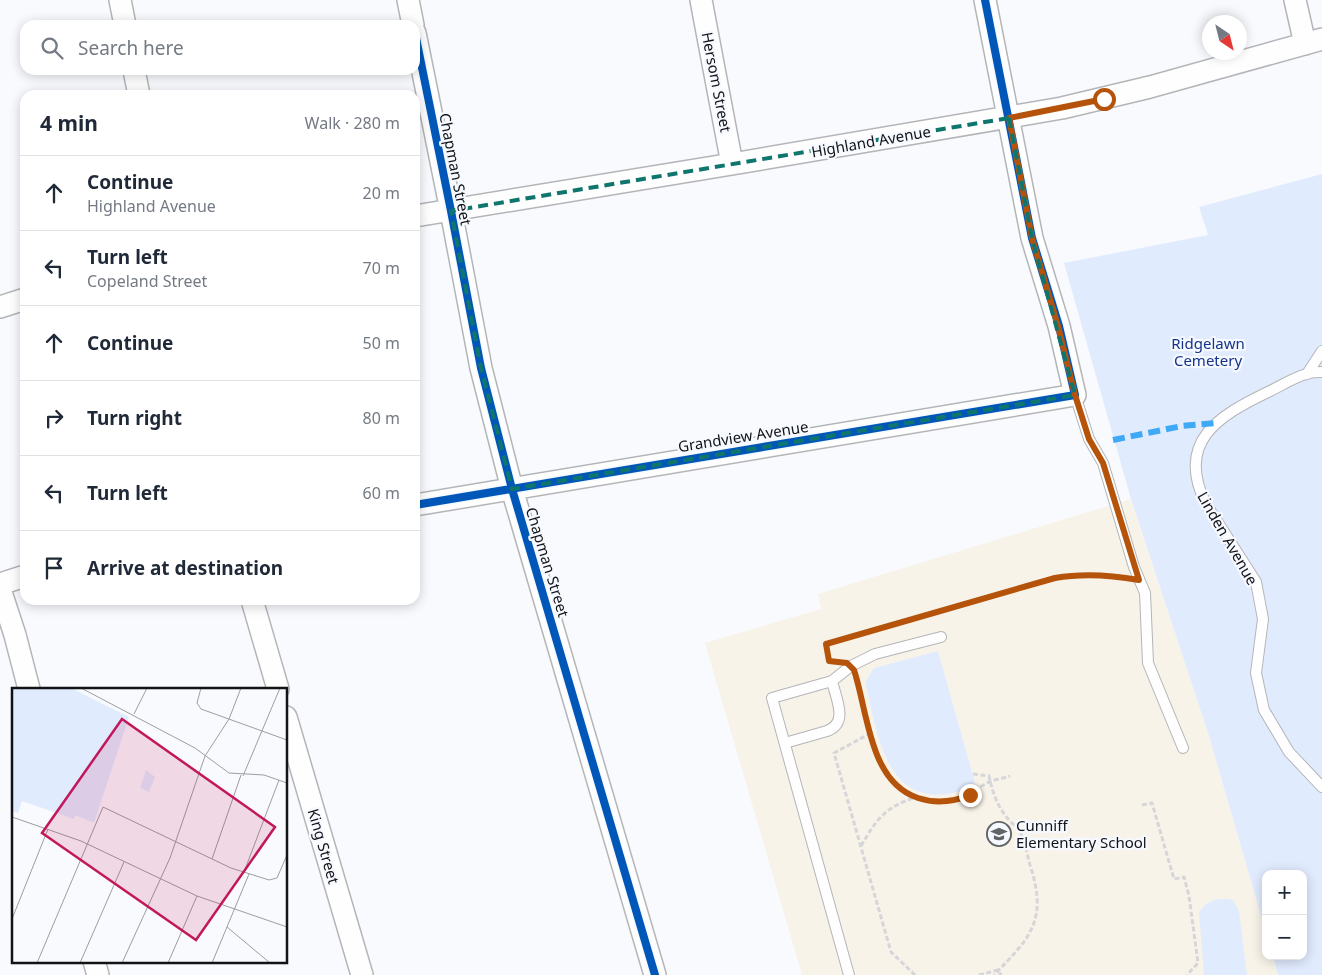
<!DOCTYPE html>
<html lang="en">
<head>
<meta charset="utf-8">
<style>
  body { margin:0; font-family:"Noto Sans",sans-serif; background:#f2f2f3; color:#1f2937 }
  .controls { position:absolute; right:15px; bottom:15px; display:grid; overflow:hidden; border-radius:10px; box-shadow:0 2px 12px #0003 }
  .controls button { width:45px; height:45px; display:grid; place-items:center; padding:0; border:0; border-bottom:1px solid #e0e1e3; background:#fff; color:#1f2937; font:25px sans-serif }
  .compass { position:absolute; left:1202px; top:15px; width:45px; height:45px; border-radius:50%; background:#fff; box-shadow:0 2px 12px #0003; rotate:145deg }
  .stop { position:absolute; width:15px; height:15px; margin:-11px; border:4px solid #b45309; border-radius:50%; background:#fff }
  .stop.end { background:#b45309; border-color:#fff; box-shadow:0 1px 5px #0008 }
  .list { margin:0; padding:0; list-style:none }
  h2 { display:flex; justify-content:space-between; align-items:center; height:65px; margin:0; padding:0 20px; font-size:21px }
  h2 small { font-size:16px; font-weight:400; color:#747a83 }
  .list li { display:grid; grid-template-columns:32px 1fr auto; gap:15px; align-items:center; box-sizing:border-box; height:75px; padding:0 20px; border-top:1px solid #e0e1e3 }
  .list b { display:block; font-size:19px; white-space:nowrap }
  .list p { margin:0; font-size:16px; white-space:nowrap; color:#747a83 }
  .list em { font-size:16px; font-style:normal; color:#747a83 }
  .icon { flex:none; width:28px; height:28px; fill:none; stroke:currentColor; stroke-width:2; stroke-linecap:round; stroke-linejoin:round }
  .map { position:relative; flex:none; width:1322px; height:975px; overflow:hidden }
  .search { position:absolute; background:#fff; box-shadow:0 2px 12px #0003; left:20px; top:20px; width:400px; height:55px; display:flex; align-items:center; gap:12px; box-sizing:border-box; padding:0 18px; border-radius:15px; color:#747a83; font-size:19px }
  .panel { position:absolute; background:#fff; box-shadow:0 2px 12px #0003; left:20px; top:90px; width:400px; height:515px; border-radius:15px }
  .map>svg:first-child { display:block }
</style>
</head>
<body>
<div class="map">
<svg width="1322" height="975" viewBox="0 0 1322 975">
  <rect width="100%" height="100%" fill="#f8fafd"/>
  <path fill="#f8f3e9" d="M1131,499L1209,736L1266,933V956H1273L1278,975H802L705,643L821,609L818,594Z"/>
  <path fill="#e1ebfe" d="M1322,174V975H1278L1273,956H1303V874H1266V933L1209,736L1131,499L1064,263L1208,235L1199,207Z
    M938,651L975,783C960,792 946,797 928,794C881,786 875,720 865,682L874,668Z
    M1229,899L1233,900L1239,911L1247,975H1204L1199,912C1206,901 1217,898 1229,899Z"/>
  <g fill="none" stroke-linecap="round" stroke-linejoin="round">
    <defs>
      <path id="lane" d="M1322,372C1317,372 1311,372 1307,374C1294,377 1281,386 1268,392C1218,416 1175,442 1206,504L1256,582L1263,619L1256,673L1264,710L1289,752L1322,787
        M1307,374L1322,351
        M1075,395L1089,439L1103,463L1134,567L1145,593L1148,663L1183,748
        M832,681L851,666L875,654L941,637
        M785,743L827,731C849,723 836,699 832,681L772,698L849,975"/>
      <path id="street" d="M120,0L125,25
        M408,0L413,25
        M701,0L732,164
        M1295,0L1305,44
        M415,33L451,211L481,368L512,489L655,975
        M134,70L139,95
        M415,216L732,164L1062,108L1150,87L1322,39
        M0,307L25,299
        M415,505L1075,395L1059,326L1032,238L985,0
        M0,584L25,576
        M0,589L15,635L29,689
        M252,600L278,689
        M286,717L362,975
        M94,961L98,975"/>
    </defs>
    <use href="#lane" stroke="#b4b5b8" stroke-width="12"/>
    <use href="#street" stroke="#b4b5b8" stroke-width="24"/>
    <path stroke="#d6d6d8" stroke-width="3" stroke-dasharray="5 2.5" stroke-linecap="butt" d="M829,661L825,644L1043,580L1068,576L1118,577
      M857,683C865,710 869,742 882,768C896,795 929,806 957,799C970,796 979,786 991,781C997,779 1004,778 1010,776
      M871,733L834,753L891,952L915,975
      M973,774L989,776C992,790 996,803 1005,815C1009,821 1016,826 1020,832C1025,842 1027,854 1030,865C1048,920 1031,937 994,975
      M1142,805L1152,803L1174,879L1184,877L1189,896L1198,963L1187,975
      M861,846C876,820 885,807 914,798
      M979,975L998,970L1001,975"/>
    <use href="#lane" stroke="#fefeff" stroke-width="10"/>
    <use href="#street" stroke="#fefeff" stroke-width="21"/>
    <path stroke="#3fa9f5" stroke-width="6" stroke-dasharray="12 6" stroke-linecap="butt" d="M1113,440L1182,426L1216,423"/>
    <defs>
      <path id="cycleway" d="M415,33L451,211L481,368L512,489L655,975
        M415,505L1075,395L1059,326L1032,238L985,0"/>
    </defs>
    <use href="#cycleway" stroke="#f6f9ff" stroke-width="11"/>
    <use href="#cycleway" stroke="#0057b8" stroke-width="8"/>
  </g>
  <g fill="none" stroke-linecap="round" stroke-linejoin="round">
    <path stroke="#b45309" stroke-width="6" d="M970,795C953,802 936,804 918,798C869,782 868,712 854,670L847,663L829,661L826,644L1055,578C1083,573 1111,575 1139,580L1103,463L1089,439L1075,395L1058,326L1032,238L1009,118L1104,99"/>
  </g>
  <path fill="none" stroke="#0f766e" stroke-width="4" stroke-dasharray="10 6" stroke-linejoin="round" d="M1009,118L1032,238L1075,395L512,489L481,368L451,211Z"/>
  <defs>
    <symbol id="school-ring" viewBox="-11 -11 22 22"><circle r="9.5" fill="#f6f9ff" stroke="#626466" stroke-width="1.5"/><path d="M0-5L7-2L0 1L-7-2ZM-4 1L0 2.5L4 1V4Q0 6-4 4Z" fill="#626466"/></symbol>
  </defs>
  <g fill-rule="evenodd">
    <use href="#school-ring" x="985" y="820" width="28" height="28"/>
  </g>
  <g text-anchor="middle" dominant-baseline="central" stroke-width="4.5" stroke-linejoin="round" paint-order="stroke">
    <g font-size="15" fill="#121315" stroke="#f6f9ff">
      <text transform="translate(717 82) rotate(79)">Hersom Street</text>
      <text transform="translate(871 141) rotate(-10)">Highland Avenue</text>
      <text transform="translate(456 169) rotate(79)">Chapman Street</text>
      <text transform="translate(743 436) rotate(-9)">Grandview Avenue</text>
      <text transform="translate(1228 538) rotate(60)">Linden Avenue</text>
      <text transform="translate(548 562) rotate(73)">Chapman Street</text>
      <text transform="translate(324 846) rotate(74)">King Street</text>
    </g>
    <g font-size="15" fill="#133488" stroke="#f6f9ff">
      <text x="1208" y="343">Ridgelawn<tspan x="1208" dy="17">Cemetery</tspan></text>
    </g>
    <g font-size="15" fill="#121315" stroke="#f6f9ff" text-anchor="start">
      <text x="1016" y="825">Cunniff<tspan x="1016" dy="17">Elementary School</tspan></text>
    </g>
  </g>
  <g transform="translate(12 688)">
    <rect width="275" height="275" fill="#f8fafd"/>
    <path d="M0,0H59L117,29L82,135L63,127L62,131L10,113L6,125L0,123ZM134,82L143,89L137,104L128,100Z" fill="#e1ebfe"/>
    <path fill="none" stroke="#9c9ea0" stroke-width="1" d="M69,0L183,60L217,85L252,87L275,95M189,0L185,15L189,21L275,52M122,26L135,0M231,88L268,0M0,129L69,153L185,208L275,239M200,171L229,87M232,184L267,92M0,231L36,141M215,239L258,275M25,275L91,119L219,180L257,192L265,190L275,167M68,275L112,174M110,275L158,170L193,68L217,31L229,0M156,275L185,208M200,275L237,186"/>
    <path fill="#c2185b" fill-opacity="0.15" stroke="#c2185b" stroke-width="2.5" d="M110,31L263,139L184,252L30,145Z"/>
    <rect width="275" height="275" fill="none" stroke="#121315" stroke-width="2.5"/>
  </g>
</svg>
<div class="controls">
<button>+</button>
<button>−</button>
</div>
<svg class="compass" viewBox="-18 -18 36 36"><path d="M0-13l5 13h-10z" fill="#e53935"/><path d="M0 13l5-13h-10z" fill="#747a83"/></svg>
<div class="stop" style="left:1104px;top:99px"></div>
<div class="stop end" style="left:970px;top:795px"></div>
<div class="search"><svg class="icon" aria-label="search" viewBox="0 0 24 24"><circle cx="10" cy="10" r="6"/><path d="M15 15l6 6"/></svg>Search here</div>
<section class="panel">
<h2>4 min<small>Walk · 280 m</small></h2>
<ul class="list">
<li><svg class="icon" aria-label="ahead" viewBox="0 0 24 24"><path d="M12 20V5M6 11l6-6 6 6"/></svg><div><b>Continue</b><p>Highland Avenue</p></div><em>20 m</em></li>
<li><svg class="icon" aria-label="left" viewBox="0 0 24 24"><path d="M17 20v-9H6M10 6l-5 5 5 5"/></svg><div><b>Turn left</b><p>Copeland Street</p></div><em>70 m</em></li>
<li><svg class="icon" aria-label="ahead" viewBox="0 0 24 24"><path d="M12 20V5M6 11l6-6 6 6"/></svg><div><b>Continue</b></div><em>50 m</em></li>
<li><svg class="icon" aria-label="right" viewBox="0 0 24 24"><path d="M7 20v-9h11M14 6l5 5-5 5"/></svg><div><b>Turn right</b></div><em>80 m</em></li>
<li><svg class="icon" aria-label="left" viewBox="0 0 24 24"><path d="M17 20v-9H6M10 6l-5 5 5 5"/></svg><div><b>Turn left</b></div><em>60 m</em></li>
<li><svg class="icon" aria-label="arrive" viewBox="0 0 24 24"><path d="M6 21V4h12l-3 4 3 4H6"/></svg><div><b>Arrive at destination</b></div></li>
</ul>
</section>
</div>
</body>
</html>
